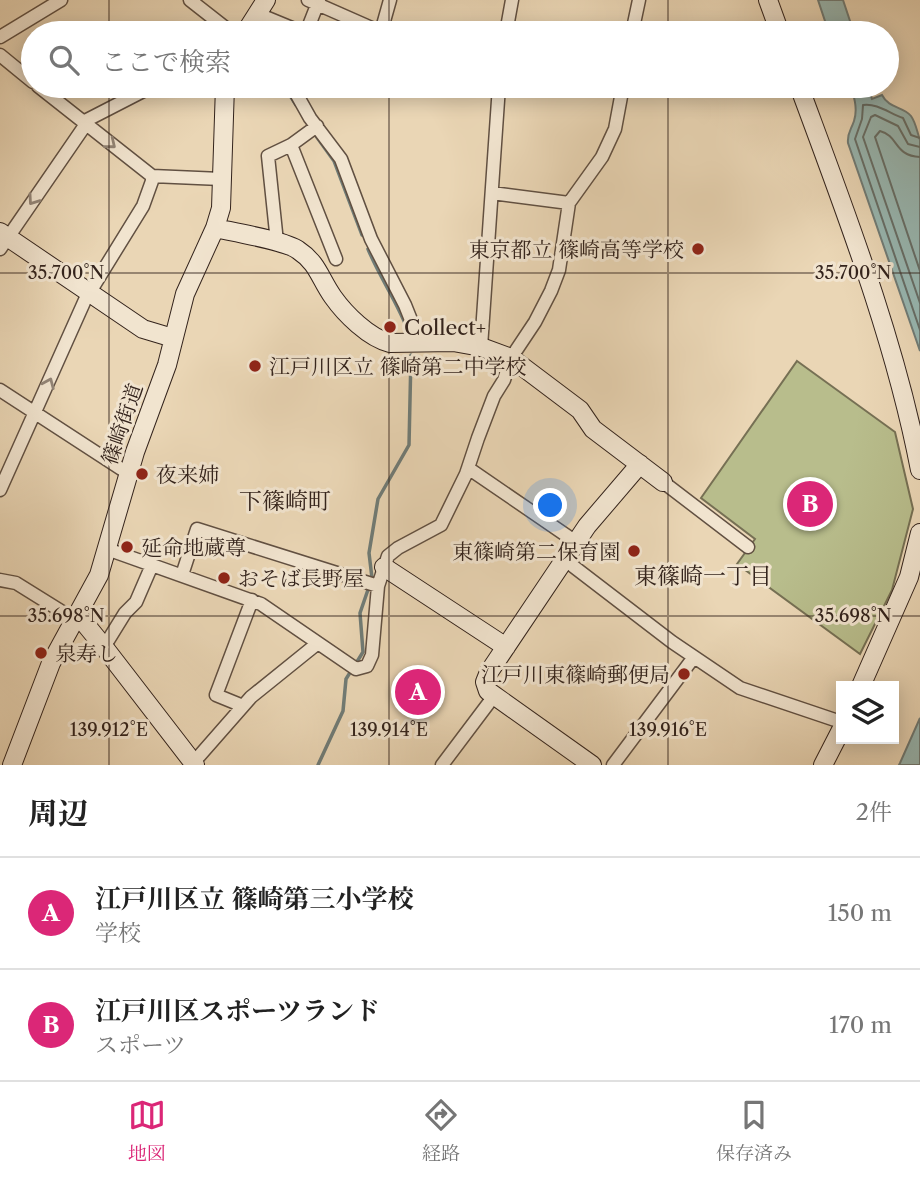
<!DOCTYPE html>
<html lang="ja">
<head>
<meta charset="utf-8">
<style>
  body { margin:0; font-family:"Libre Caslon Text","Noto Serif JP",serif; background:#f2f2f2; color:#222 }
  .controls { position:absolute; right:21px; bottom:21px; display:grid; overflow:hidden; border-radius:0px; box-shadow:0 4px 18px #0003 }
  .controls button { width:63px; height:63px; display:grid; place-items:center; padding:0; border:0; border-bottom:2px solid #e0e0e0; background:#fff; color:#222; font:35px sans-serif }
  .you { position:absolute; left:551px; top:506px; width:24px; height:24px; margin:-18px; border:5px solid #fff; border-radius:50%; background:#1a73e8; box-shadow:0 0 0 10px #1a73e833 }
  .badge { display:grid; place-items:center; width:46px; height:46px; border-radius:50%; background:#db2777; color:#fff; font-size:23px; font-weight:700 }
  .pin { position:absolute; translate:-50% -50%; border:4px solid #fff; box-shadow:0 2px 7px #0006 }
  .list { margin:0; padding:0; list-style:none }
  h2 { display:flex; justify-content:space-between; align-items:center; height:91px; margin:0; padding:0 28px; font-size:30px }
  h2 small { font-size:23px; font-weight:400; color:#767676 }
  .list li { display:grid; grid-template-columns:46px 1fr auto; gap:21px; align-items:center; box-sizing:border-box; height:112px; padding:0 28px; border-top:2px solid #e0e0e0 }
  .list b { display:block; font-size:26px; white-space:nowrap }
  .list p { margin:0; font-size:23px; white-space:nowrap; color:#767676 }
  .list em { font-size:23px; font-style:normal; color:#767676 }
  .icon { flex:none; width:38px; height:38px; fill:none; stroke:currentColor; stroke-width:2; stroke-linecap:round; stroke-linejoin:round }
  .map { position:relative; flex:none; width:920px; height:765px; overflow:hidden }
  .search { position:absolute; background:#fff; box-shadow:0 4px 18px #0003; left:21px; right:21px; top:21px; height:77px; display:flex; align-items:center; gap:18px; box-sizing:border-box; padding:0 24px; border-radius:38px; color:#767676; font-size:26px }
  .sheet { height:315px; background:#fff }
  nav { display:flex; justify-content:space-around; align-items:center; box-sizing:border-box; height:98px; border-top:2px solid #e0e0e0; background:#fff; font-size:19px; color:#767676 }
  nav a { display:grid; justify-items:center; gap:4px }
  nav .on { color:#db2777 }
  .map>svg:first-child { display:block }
</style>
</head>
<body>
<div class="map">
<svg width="920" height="765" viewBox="0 0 920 765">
  <rect width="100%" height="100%" fill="#ead6b5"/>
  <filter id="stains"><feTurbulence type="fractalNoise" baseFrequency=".00286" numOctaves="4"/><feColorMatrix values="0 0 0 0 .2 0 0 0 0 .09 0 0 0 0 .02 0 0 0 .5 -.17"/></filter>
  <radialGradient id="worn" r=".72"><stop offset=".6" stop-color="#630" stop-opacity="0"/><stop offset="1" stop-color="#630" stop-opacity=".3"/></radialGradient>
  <path fill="#b8bd8c" stroke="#767054" stroke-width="2" d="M797,361L895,432L913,509L892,590L860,654L737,564L755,539L701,498Z"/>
  <path fill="#98b8b3" stroke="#707c77" stroke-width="2" d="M818,0H843L854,33H829Z
    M851,86H868L872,99L882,95C889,109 903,106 911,116C916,123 917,132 920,140V351L848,143C847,133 851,130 854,121C858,109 854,97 851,86Z
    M920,718V765H899L900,763Z"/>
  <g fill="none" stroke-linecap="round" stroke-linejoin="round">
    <path stroke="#666e68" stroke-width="2" d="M920,138L911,135L903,118C889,113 877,103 863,105L862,119L855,139L920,330
      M920,147L908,144L898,126L875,115L871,117L863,137L920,303
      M920,157C894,156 899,136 880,131L875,137L920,271"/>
    <path stroke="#707c77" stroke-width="3.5" d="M284,86L296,105
      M316,136L334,161L362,235
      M368,249C380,278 398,303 409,333
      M355,665L363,652L360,613L372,578L369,553L378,499L409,445L411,355
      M318,765L343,711L346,679L351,671"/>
    <defs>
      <path id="street" d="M190,0L232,33
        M308,0L383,33
        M258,14L304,33
        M381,32L390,0
        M306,33L319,0
        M506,33L512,0
        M632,33L639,0
        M0,37L61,0
        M0,55L33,82
        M38,86L152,176L221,179
        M292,86L310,118L341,159L371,239L405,305L415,330V343
        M83,122L153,86
        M291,145L336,259
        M492,193L569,203
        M277,242L268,156L291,145L317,126
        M0,249L86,124
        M481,347L499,86
        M0,390L129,474
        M468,468L576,542
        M663,482L748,547
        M0,490L85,300L143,206L152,181V176
        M107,549L261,604L356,669L367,666L372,655L378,586L388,556L398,548L441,525L466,474L478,438L494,396L504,380L511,358L535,322L551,291L559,270L569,203L602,157L615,129L623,86
        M565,560L672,642L740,688L841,722
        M182,575L197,529L378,586
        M0,580L16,583L69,616H76
        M104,647L125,613L136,602L152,565
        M243,706L216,695L252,600
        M194,762L251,697L318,643
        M442,765L494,696
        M613,765L694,657"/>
      <path id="secondary" d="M768,0L780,33
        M245,33L266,0
        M799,86C845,211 895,339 920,470
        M215,228C233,232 286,241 298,250C318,263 320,279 333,297C345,314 369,338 390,343L453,342L481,347L511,358L580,410L593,429L663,482
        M0,232L143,329L173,338
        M384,567L506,647
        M76,616L82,620L104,647L195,765
        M861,686L909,577L920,533
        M12,765L51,663L99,575L135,452L167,365L185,294L215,228L221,208L225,86
        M592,765L488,691L485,682L489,672L587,526L640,464
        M823,765L841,730"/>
    </defs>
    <use href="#street" stroke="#615042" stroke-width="15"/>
    <use href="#secondary" stroke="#33231c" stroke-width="20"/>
    <use href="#street" stroke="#f1e4cf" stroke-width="12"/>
    <use href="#secondary" stroke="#f1e4cf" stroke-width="18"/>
  </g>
  <defs><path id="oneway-chevron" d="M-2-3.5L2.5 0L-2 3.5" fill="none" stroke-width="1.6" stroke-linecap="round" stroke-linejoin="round" transform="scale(1.75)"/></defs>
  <g stroke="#928476">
    <use href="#oneway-chevron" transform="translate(111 144) rotate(39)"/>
    <use href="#oneway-chevron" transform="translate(33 200) rotate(125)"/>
    <use href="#oneway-chevron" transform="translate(49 383) rotate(-67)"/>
  </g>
  <path fill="none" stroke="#33231c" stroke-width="2" stroke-opacity="0.45" d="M109,0V33M389,0V33M668,0V33M109,86V765M389,86V765M668,86V765M0,273H920M0,616H920"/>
  <g fill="#8f2418" stroke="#f1e4cf" stroke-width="2.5">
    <circle cx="698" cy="249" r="7"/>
    <circle cx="390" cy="327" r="7"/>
    <circle cx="255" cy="366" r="7"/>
    <circle cx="142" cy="474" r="7"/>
    <circle cx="127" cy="547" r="7"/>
    <circle cx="634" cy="551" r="7"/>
    <circle cx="224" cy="578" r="7"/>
    <circle cx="41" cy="653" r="7"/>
    <circle cx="684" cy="674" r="7"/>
  </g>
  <g text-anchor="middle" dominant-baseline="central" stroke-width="6" stroke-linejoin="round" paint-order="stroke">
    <g font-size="21" fill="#33231c" stroke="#f1e4cf" text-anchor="start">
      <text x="684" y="249" text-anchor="end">東京都立 篠崎高等学校</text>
      <text x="404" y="327">Collect+</text>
      <text x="269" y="366">江戸川区立 篠崎第二中学校</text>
      <text x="156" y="474">夜来姉</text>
      <text x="141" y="547">延命地蔵尊</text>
      <text x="620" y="551" text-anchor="end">東篠崎第二保育園</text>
      <text x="238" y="578">おそば長野屋</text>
      <text x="55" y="653">泉寿し</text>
      <text x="670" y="674" text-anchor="end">江戸川東篠崎郵便局</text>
    </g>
    <g font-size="21" fill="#33231c" stroke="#f1e4cf">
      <text transform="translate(122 424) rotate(-71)">篠崎街道</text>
    </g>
    <g font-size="23" fill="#33231c" stroke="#f1e4cf">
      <text x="285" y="501">下篠崎町</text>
      <text x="703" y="576">東篠崎一丁目</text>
    </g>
  </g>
  <g font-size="18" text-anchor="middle" fill="#33231c" stroke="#f1e4cf" stroke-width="6" stroke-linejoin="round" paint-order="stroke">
    <text x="66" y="279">35.700°N</text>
    <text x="853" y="279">35.700°N</text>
    <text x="66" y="622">35.698°N</text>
    <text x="853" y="622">35.698°N</text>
    <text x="109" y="736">139.912°E</text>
    <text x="389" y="736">139.914°E</text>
    <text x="668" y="736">139.916°E</text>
  </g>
  <rect width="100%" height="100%" filter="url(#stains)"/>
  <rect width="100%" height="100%" fill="url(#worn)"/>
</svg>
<div class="controls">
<button><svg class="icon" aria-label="layers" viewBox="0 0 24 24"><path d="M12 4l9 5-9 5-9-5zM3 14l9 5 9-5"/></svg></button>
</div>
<div class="you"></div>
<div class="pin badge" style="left:418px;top:692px">A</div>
<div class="pin badge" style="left:810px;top:504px">B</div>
<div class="search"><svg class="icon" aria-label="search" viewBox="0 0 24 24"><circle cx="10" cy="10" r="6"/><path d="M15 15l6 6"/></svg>ここで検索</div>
</div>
<section class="sheet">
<h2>周辺<small>2件</small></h2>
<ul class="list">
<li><span class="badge">A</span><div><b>江戸川区立 篠崎第三小学校</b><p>学校</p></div><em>150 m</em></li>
<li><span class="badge">B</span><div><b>江戸川区スポーツランド</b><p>スポーツ</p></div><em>170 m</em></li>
</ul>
</section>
<nav>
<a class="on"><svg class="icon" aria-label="map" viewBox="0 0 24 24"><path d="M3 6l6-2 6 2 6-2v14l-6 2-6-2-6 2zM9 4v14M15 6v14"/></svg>地図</a>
<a><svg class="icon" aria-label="directions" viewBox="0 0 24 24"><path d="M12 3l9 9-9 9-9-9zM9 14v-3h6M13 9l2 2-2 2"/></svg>経路</a>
<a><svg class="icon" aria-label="saved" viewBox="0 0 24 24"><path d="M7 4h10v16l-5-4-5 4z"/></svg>保存済み</a>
</nav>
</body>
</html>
